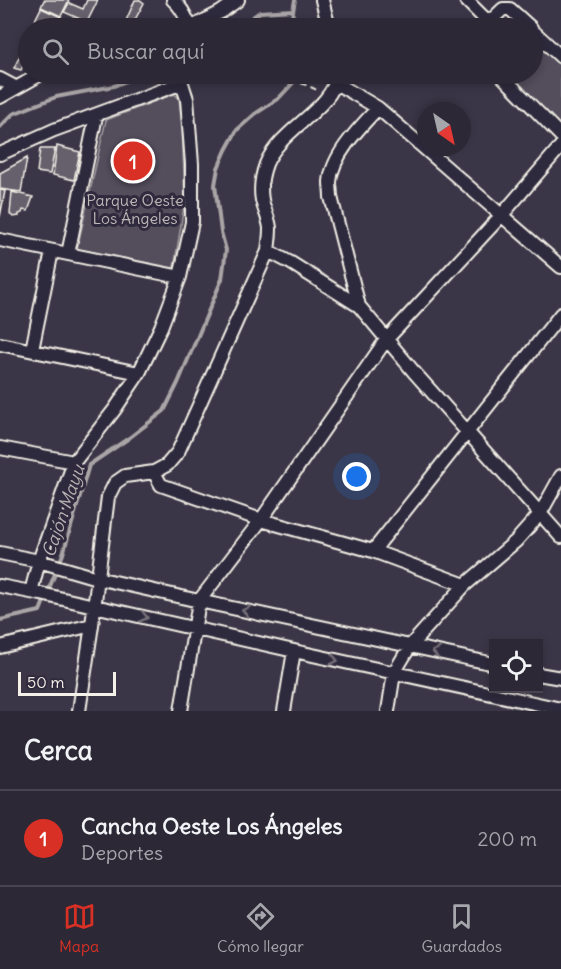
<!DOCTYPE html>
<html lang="es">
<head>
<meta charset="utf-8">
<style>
  body { margin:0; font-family:Delius,sans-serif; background:#34303d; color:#f1f3f6 }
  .controls { position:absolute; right:18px; bottom:18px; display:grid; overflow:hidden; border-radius:0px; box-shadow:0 3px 9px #0003 }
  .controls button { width:54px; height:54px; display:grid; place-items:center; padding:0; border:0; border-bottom:2px solid #484450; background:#2c2835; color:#f1f3f6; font:30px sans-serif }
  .compass { position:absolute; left:417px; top:102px; width:54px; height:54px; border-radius:50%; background:#2c2835; box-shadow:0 3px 9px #0003; rotate:146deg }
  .scale { position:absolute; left:18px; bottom:15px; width:98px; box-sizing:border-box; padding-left:6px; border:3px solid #f4f1e8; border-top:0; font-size:16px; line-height:21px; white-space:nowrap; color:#f4f1e8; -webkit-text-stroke:4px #2f2a3d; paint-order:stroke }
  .you { position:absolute; left:357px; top:477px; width:21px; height:21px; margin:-15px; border:4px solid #fff; border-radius:50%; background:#1a73e8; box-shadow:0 0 0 9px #1a73e833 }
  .badge { display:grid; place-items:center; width:39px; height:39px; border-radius:50%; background:#d93025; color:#fff; font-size:20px; font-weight:700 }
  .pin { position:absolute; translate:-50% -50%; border:3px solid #fff; box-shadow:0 2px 6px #0006 }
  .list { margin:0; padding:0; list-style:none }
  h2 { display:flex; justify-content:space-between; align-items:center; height:78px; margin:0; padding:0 24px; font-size:26px }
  h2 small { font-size:20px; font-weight:400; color:#a6a6ad }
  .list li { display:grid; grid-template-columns:39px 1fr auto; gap:18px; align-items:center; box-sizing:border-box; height:96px; padding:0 24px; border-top:2px solid #484450 }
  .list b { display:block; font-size:22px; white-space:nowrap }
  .list p { margin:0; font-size:20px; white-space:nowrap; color:#a6a6ad }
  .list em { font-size:20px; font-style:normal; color:#a6a6ad }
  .icon { flex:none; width:33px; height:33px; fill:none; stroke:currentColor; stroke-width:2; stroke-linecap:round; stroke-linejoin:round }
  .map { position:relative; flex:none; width:561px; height:711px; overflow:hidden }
  .search { position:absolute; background:#2c2835; box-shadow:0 3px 9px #0003; left:18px; right:18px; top:18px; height:66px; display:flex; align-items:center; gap:15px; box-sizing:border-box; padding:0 21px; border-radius:33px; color:#a6a6ad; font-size:22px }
  .sheet { height:174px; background:#2c2835 }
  nav { display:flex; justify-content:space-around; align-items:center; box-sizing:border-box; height:84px; border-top:2px solid #484450; background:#2c2835; font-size:16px; color:#a6a6ad }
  nav a { display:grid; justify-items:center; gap:3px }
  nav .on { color:#d93025 }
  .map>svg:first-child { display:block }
</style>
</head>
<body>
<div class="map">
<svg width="561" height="711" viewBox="0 0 561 711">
  <rect width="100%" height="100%" fill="#3b3647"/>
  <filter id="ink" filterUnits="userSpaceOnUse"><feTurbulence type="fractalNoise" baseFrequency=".0167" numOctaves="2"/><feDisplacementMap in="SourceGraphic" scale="12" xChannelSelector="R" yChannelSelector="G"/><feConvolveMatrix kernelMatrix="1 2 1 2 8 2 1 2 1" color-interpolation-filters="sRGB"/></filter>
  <g filter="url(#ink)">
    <path fill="#534e5c" stroke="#a4a0a2" stroke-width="1.5" d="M533,35L561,62V125L557,123L505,74H532Z
      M174,94L179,98L182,125L185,200L174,268L77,249L106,120Z"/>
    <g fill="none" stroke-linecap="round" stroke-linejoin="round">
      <path stroke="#aaa6a7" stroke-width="4" d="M237,28L260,12L293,10
        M290,28L295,0
        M0,127L13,114L56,97L114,86L143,74
        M0,620L40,611L63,554L89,465L129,438L164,411L178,383L222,279L226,250L221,232L215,185L218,168L226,150L237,130L255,114L278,99L294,82L296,74"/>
    </g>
    <path fill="#65616c" stroke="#f4f1e8" stroke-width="1.5" d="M44,0H69L61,16L41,7Z
      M87,0H98L87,22L64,12L69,3L83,9Z
      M135,0H140L144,3L132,25L125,23Z
      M41,8L61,17L54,28H48L43,26L42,28H31Z
      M22,51L28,55L21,70L14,68Z
      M57,146L80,152L74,180L53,175Z
      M40,149H55L50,174L37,172Z
      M27,158L21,192L0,189V173Z
      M0,190L5,191L0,217Z
      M12,192L33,197L28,211L23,210L22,213L19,214V216L13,217L10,214Z"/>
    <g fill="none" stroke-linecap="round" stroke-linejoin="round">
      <defs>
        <path id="minor" d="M173,0C182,7 186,18 191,28
          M322,0L329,28
          M466,0L488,22
          M190,28L221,12L238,0
          M483,28L503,9H510L531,28
          M532,30L561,57
          M500,74L561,136
          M0,79L15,87
          M336,83L378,108L561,267
          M0,97L41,74
          M0,154L54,130L182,83
          M0,240L180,277
          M268,251L291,263L359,306L414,372L561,537
          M68,254L96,116
          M359,306L331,197C331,192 330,187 330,182C332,155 360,127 378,108
          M0,344L139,373
          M32,350L52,251
          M0,448L74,462
          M154,472L161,485L261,520L373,551L465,585
          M373,551L561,314
          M0,553L39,561L97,578L199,601L494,664
          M0,586L41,594L294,651L561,709
          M31,592L39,561L74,462L115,409L139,373L161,327L180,277L192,222V164L187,99L179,74
          M0,647L92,625
          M538,674L561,678
          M79,711L92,625L108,497L115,483L125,476L154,472L167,465L178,452L268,251C269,243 270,236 270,228C269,218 264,210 262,200C260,189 262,175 266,164C281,128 332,110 338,74
          M181,711L199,601L261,520L386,340L501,216L561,146
          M284,711L294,651
          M388,711L394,673L410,646L465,585L516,541L540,514L561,476"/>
      </defs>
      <use href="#minor" stroke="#f4f1e8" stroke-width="16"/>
      <path stroke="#f4f1e8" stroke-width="2" stroke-dasharray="6 4.5" stroke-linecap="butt" d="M228,21L234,28
        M282,74C293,81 305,84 317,90"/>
      <use href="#minor" stroke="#2f2a3d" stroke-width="12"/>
    </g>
    <defs><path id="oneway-chevron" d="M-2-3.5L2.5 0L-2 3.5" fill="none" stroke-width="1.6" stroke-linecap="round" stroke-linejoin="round" transform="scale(1.5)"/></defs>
    <g stroke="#747079">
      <use href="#oneway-chevron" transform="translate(246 611) rotate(-168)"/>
      <use href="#oneway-chevron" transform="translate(144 617) rotate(13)"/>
      <use href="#oneway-chevron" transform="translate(436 652) rotate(-168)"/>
      <use href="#oneway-chevron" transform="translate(334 660) rotate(12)"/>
    </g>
  </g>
  <g text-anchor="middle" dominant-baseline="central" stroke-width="6" stroke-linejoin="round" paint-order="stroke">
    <g font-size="16" fill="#bcb8b7" stroke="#2f2a3d">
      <text x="135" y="200">Parque Oeste<tspan x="135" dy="18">Los Ángeles</tspan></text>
    </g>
    <g font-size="18" font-style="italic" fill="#b6b2b2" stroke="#2f2a3d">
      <text transform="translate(63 511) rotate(-71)">Cajón Mayu</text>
    </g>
  </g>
</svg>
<div class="controls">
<button><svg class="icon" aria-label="locate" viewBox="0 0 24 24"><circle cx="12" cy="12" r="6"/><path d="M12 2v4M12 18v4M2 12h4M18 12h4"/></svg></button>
</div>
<svg class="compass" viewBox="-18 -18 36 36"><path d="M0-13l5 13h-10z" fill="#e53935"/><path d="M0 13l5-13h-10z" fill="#a6a6ad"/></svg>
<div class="scale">50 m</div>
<div class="you"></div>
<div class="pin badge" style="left:133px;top:161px">1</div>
<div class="search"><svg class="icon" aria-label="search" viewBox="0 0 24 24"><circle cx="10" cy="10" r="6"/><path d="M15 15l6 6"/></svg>Buscar aquí</div>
</div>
<section class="sheet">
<h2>Cerca<small></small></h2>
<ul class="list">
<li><span class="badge">1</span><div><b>Cancha Oeste Los Ángeles</b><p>Deportes</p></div><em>200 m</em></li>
</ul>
</section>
<nav>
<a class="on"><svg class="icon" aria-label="map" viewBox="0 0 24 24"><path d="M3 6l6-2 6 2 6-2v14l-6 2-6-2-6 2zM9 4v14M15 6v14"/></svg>Mapa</a>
<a><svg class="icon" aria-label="directions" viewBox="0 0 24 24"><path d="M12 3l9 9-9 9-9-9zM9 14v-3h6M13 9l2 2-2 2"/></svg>Cómo llegar</a>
<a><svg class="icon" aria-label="saved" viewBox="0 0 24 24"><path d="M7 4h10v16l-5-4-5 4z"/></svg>Guardados</a>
</nav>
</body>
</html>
